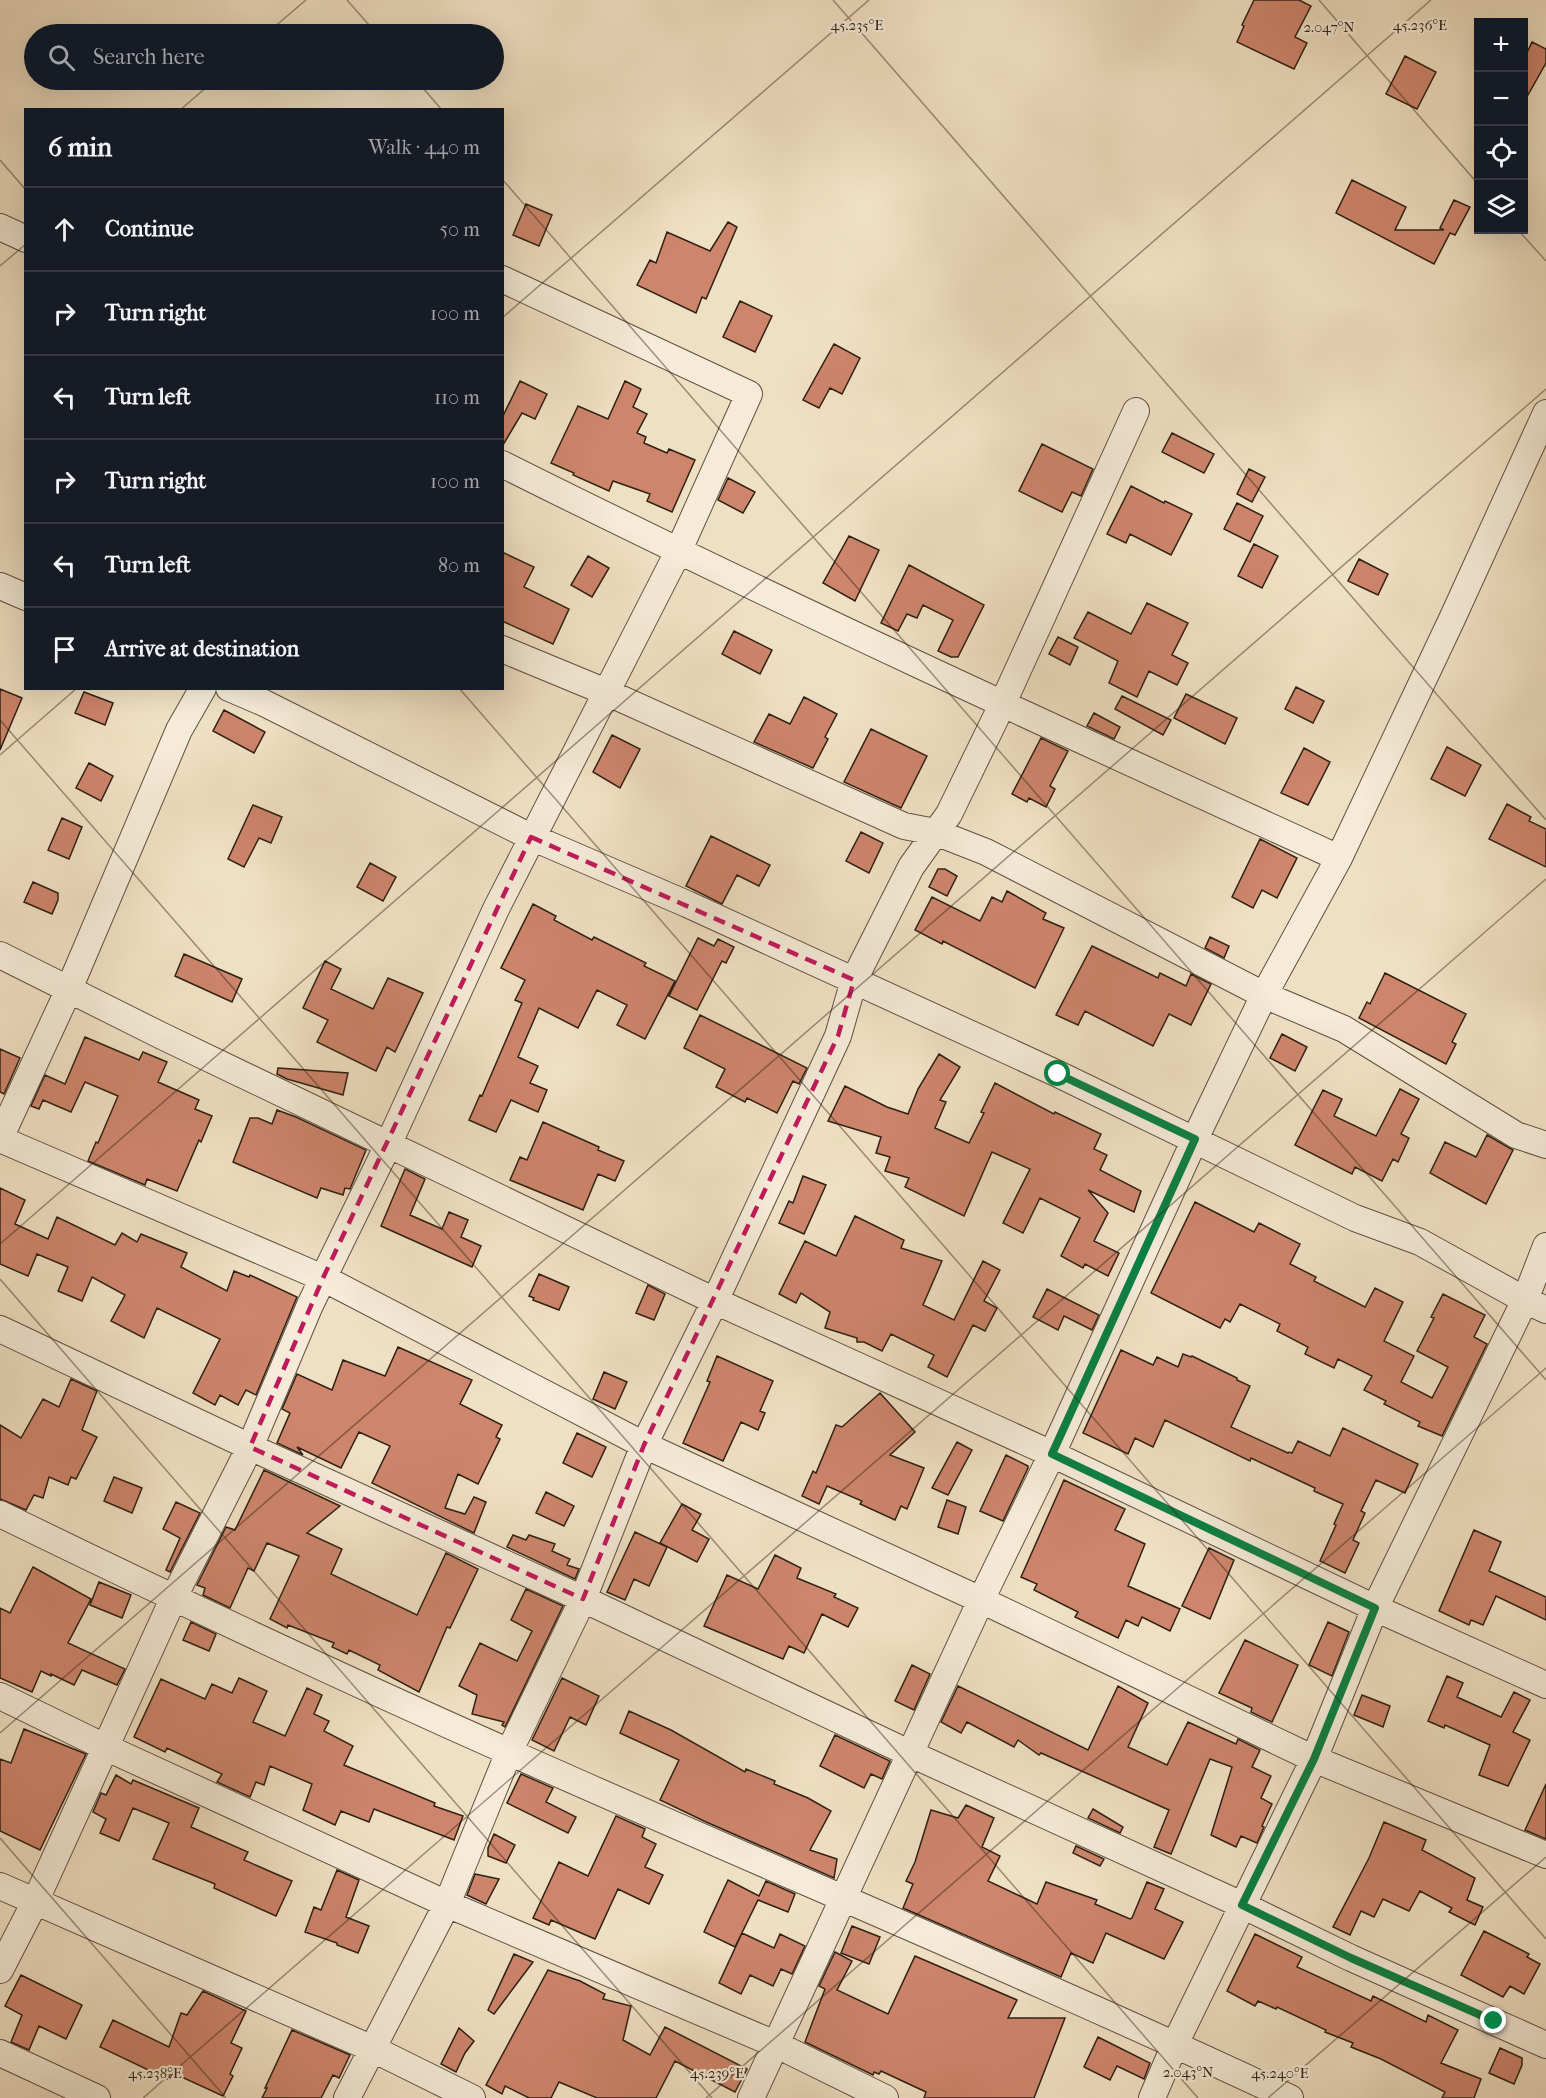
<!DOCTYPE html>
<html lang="en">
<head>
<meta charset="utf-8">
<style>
  body { margin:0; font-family:"IM FELL French Canon",serif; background:#242831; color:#f1f3f6 }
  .controls { position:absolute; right:18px; top:18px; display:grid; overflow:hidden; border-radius:0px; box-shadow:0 6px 24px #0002 }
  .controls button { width:54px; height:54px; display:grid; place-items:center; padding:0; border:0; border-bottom:2px solid #363941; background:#171b24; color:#f1f3f6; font:30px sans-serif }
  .stop { position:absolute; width:18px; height:18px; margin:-14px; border:4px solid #0b8043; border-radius:50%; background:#fff }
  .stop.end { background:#0b8043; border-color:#fff; box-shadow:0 2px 6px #0008 }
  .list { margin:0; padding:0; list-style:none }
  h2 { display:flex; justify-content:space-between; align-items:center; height:78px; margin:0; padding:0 24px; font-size:26px }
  h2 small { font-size:20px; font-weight:400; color:#9ea1a6 }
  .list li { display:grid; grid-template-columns:39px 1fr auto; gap:18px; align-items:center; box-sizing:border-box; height:84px; padding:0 24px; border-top:2px solid #363941 }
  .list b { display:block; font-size:22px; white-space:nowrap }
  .list em { font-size:20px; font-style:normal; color:#9ea1a6 }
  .icon { flex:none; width:33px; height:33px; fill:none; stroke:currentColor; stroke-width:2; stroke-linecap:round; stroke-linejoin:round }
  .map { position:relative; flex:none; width:1546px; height:2098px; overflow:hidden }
  .search { position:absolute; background:#171b24; box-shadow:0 6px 24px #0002; left:24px; top:24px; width:480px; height:66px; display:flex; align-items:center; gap:15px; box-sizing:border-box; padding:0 21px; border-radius:33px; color:#9ea1a6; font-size:22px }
  .panel { position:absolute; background:#171b24; box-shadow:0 6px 24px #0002; left:24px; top:108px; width:480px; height:582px; border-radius:0px }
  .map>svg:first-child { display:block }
</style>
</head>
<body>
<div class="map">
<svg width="1546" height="2098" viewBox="0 0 1546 2098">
  <rect width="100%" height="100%" fill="#f0e0c3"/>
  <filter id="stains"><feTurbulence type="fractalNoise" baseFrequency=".00333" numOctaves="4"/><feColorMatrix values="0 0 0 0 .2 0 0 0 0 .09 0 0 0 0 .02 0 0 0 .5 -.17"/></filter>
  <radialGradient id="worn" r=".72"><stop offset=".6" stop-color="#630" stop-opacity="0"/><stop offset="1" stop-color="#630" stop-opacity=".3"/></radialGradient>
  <path fill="#cd856c" stroke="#2f2013" stroke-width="1.5" d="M1254,0H1299L1311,6L1295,37L1307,43L1294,69L1237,42L1244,26L1242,25Z
    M1532,42L1546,49V63L1524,102V59Z
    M1405,56L1436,72L1417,109L1386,94Z
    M1352,180L1406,207L1395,230H1444L1440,228L1454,200L1470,207L1455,235L1450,233L1434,264L1336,213Z
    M526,204L552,215L539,246L513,235Z
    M728,222L737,227L706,299L702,297L696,313L637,285L650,260L656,263L667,232L710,251Z
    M740,301L772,316L755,352L723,337Z
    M834,344L860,358L842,394L830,388L819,408L803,400Z
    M520,381L547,394L535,419L522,413L503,445L502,418Z
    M625,381L641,389L633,407L647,414L637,433L646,437L644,443L667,453L669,449L695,460L672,512L647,501L650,494L613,481L609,491L573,475L574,473L551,463L578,406L608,419Z
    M1172,433L1214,454L1204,473L1162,452Z
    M1042,444L1093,469L1081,496L1072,492L1062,512L1019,491Z
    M1249,469L1265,477L1252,502L1237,494Z
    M728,478L755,492L743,513L718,500Z
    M1131,486L1164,503L1165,501L1192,514L1171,555L1130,534L1126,543L1107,534Z
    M1237,503L1263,516L1250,542L1224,529Z
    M849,536L879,550L855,601L823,583Z
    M1254,544L1278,556L1262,588L1238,576Z
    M502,552L534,567L524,587L569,609L553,644L502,621Z
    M588,556L609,568L592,597L571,585Z
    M1359,559L1388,574L1378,595L1348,581Z
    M909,565L984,605L958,657H951L938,651L953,620L923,605L917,618L907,614L898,631L881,623Z
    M1147,603L1188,623L1172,655L1188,663L1177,685L1149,671L1137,697L1109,683L1118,661L1074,638L1088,612L1131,634Z
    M734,631L772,650L760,674L722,654Z
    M1058,637L1078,647L1070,665L1049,654Z
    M1296,687L1324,701L1313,723L1285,709Z
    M0,689L22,698L0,750Z
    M84,692L113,703L105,725L75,713Z
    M1186,694L1237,718L1225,744L1174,718Z
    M1122,696L1171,720L1163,735L1115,709Z
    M804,697L837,714L825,737L828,739L813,768L754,742L769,714L790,724Z
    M224,710L265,732L254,753L213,731Z
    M1094,713L1120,727L1114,739L1087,726Z
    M871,729L927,756L901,808L844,782Z
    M612,735L640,749L620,788L593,772Z
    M1041,738L1068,751L1050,786L1055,789L1046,807L1029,798L1027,802L1012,794Z
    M1447,747L1481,765L1465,796L1431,779Z
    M1304,748L1330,762L1308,805L1281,793Z
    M89,763L113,776L101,801L76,788Z
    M1507,804L1531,817L1529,821L1546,829V867L1489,839Z
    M253,805L282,817L271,843L259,838L244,867L228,859Z
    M62,818L82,827L69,859L48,850Z
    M861,832L883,843L869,873L846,861Z
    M711,836L770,865L759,886L737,875L722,904L686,886Z
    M1260,839L1297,858L1277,898L1262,890L1253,908L1232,897Z
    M370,863L396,877L383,901L357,887Z
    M938,869H945L957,876L947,896L929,887Z
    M33,882L58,893V900L52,914L24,902Z
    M1007,891L1046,913L1043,919L1064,928L1035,988L943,941L942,944L915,930L932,897L980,921L992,897L1002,902Z
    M533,904L556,916L554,920L592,940L594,937L646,963L644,966L675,981L645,1039L617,1025L627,1005L597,990L578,1028L539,1008L518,1057L538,1066L530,1083L547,1090L538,1112L511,1100L496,1132L469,1120L480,1095L482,1096L522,1003L515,1000L525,980L501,968Z
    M1210,937L1229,946L1224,958L1205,948Z
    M698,938L714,946L718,939L734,947L726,963L722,961L697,1010L669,996Z
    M1092,946L1158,978L1160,973L1186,986L1191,974L1211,984L1191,1025L1169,1014L1153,1046L1085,1011L1078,1025L1056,1015Z
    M184,954L242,979L232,1002L175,976Z
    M325,961L341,969L331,989L373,1009L388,978L423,993L395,1052L387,1047L376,1071L317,1042L328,1020L303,1008Z
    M1385,973L1466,1014L1452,1042L1456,1044L1446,1064L1359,1018L1367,1002L1370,1004Z
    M700,1015L807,1068L799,1084L793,1081L777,1113L747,1098L745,1102L716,1087L725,1069L684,1048Z
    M1282,1034L1307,1047L1295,1071L1270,1058Z
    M85,1037L139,1060L143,1052L167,1062L158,1082L199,1100L195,1109L212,1116L201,1142L199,1140L177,1191L147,1179L145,1185L88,1161L96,1142L98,1143L118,1096L85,1082L71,1112L43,1100L39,1109L31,1106L45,1075L65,1084Z
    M0,1049L20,1058L4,1094L0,1092Z
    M939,1054L960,1067L940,1100L946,1102L935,1128L969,1143L984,1113L981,1112L995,1083L1054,1114L1055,1112L1101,1134L1094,1149L1107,1155L1100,1170L1141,1191L1134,1212L1088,1190L1108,1213L1094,1241L1119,1253L1108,1276L1085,1264L1083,1268L1061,1256L1080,1218L1040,1198L1023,1233L1003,1223L1030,1169L992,1152L964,1216L905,1187L909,1178L885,1171L890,1157L876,1153L881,1137L828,1121L845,1086L887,1107L908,1114L918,1089Z
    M278,1068L348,1073L343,1095L287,1079L277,1074Z
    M1400,1089L1419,1099L1401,1134L1409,1138L1398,1162L1393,1159L1382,1181L1355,1167L1352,1174L1295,1145L1323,1090L1342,1099L1334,1116L1376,1136Z
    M277,1110L296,1117L366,1150L350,1189L345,1188L343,1195L321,1188L317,1198L233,1162L250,1118H258L272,1124Z
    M543,1122L599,1147L598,1150L624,1161L615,1181L598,1174L583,1210L510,1180L520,1157L527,1160Z
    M1487,1135L1513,1150L1486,1204L1430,1173L1445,1142L1476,1157Z
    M405,1169L425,1179L410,1215L442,1229L449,1212L468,1220L461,1237L481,1246L472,1267L381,1226Z
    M803,1176L826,1185L804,1234L779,1223L789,1201L793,1203Z
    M0,1188L25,1200L15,1224L48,1239L57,1217L115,1245L122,1233L137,1242L141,1234L187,1253L181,1267L227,1291L234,1271L249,1277L250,1275L297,1297L256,1395L246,1390L238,1405L220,1395L215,1405L193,1393L220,1339L157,1308L144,1338L111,1321L125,1295L92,1277L82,1301L58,1291L68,1267L37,1254L28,1276L0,1264Z
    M1195,1202L1254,1232L1259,1223L1300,1244L1290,1264L1316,1277L1314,1281L1365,1307L1375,1288L1403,1302L1384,1341L1414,1356L1401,1382L1432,1398L1448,1367L1417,1351L1434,1318L1431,1317L1443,1294L1485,1315L1474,1337L1487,1344L1442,1436L1418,1426L1420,1422L1384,1404L1386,1401L1364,1390L1372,1376L1338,1359L1334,1368L1305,1354L1308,1347L1277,1331L1280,1324L1240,1304L1230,1322L1225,1319L1220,1328L1151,1293Z
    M855,1216L904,1240L901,1248L942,1261L923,1305L954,1320L983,1261L1000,1270L984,1301L997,1308L985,1331L973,1325L947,1377L928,1367L934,1355L891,1334L882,1351L864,1342H857V1338L825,1328L830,1312L801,1293L796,1303L779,1294L805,1241L836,1256Z
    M539,1274L569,1287L559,1310L533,1300L534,1298L529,1296Z
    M648,1285L665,1294L654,1320L636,1313Z
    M1047,1289L1099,1315L1092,1330L1064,1316L1058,1330L1033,1317Z
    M398,1347L472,1380L460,1404L502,1425L496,1437L500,1439L478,1484L458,1474L445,1508L465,1514L474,1497L486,1502L474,1533L372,1483L390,1446L359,1432L341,1468L297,1447L303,1455L277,1443L290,1413L282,1409L297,1374L332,1390L343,1360L385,1376Z
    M1121,1350L1153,1365L1157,1357L1178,1367L1183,1354L1191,1357L1192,1356L1237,1378V1380L1250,1386L1231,1427L1288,1453L1289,1452L1292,1453L1298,1441L1330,1456L1343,1428L1418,1464L1405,1493L1376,1480L1361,1511L1365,1513L1353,1540L1359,1543L1345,1573L1320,1561L1336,1525L1334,1524L1343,1504L1314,1491L1315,1488L1251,1458L1250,1461L1165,1420L1153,1447L1135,1438L1128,1454L1083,1433Z
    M717,1356L773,1381L760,1411L765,1413L758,1430L741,1422L723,1461L683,1443L710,1382L707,1381Z
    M604,1372L627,1382L615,1409L593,1399Z
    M71,1379L97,1391L82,1430L97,1437L76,1479L71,1477L68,1485L49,1477L43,1498L34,1495L26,1510L0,1499V1425L21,1438L43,1399L59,1407Z
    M880,1393L915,1432L890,1455L924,1468L907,1509L901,1506L895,1520L860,1504L862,1501L827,1486L819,1504L802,1496L813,1471L816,1473L836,1425L842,1427Z
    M577,1433L606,1447L592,1477L563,1463Z
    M957,1442L972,1450L948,1495L932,1488Z
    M1006,1455L1028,1466V1468L1003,1521L980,1511Z
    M264,1470L340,1506L307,1533L342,1549L331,1574L417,1615L446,1553L478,1569L450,1628L447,1627L419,1692L378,1670L380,1665L349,1650L347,1654L332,1647L334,1643L288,1625L287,1628L270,1619L299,1556L267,1543L254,1571L248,1568L230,1608L203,1595L205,1588L197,1585L226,1527L235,1530Z
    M114,1477L142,1488L132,1513L104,1501Z
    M1064,1480L1125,1509L1115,1530L1145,1544L1128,1586L1180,1609L1170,1631L1142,1617L1138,1626L1126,1620L1118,1638L1075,1617L1078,1612L1034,1590L1037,1584L1021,1577Z
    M546,1492L574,1506L564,1526L536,1513Z
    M947,1500L966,1507L958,1534L938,1527Z
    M176,1502L200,1513L170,1572L166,1570L180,1538L163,1529Z
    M682,1504L701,1514L692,1530L709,1539L697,1562L660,1543Z
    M1474,1530L1501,1542L1489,1571L1546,1597V1620L1496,1596L1483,1625L1471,1620L1469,1625L1439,1611Z
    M635,1532L667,1547L649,1586L634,1579L625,1600L607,1592Z
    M513,1535L526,1540L529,1535L555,1544L552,1551L570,1559L567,1565L579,1569L575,1579L507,1547Z
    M1209,1548L1234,1560L1210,1619L1182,1606Z
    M775,1555L801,1568L797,1578L836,1594L834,1597L858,1608L848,1627L822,1614L804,1653L789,1646L783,1659L704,1626L727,1575L758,1589Z
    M33,1567L91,1599L68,1643L125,1669L117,1685L82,1670L74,1685L51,1674V1676L41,1671L32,1692L0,1678V1608L10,1613Z
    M99,1582L131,1595L122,1618L90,1605Z
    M526,1589L563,1606L505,1727L502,1725L504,1722L472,1714L477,1695L459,1686L480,1643L517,1661L532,1631L511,1620Z
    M191,1622L216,1634L209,1651L183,1640Z
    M1328,1622L1349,1632L1332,1676L1309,1665Z
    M1245,1640L1298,1665L1272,1722L1251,1712L1252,1708L1219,1693Z
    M912,1665L930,1674L914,1710L895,1701Z
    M1447,1676L1463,1683L1457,1697L1501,1717L1514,1692L1530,1700L1513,1732L1530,1740L1508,1786L1479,1775L1490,1745L1445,1725L1444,1728L1428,1721Z
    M239,1678L267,1691L253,1722L285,1736L307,1688L322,1695L314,1714L329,1721L324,1731L353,1746L344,1765L435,1803L434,1806L463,1816L454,1840L374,1809L369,1822L341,1811L335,1825L303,1810L312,1784L270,1766L264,1785L256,1782L250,1797L217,1782L222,1774L167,1748L165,1752L134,1737L161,1679L205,1699L212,1684L232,1693Z
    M562,1678L599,1696L586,1725L570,1717L554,1751L532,1740Z
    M958,1686L1088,1750L1118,1686L1148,1703L1128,1747L1167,1765L1188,1722L1236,1744L1238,1739L1260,1750L1252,1767L1271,1776L1261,1798L1272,1804L1262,1826L1264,1827L1257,1843L1241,1836L1236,1847L1211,1835L1232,1767L1210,1759L1171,1854L1154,1847L1169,1810L1041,1753L1039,1755L1018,1740L1014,1747L967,1722L961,1733L941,1722Z
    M1362,1695L1390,1706L1383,1727L1354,1715Z
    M629,1711L671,1730L745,1772L746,1769L775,1781L774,1784L808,1798L831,1811L810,1850L837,1859L834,1878L704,1821L660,1800L679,1760L620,1733Z
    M24,1729L86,1754L40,1850L0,1831V1759L11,1763Z
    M835,1735L890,1761L882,1779L871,1774L864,1788L820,1766Z
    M521,1774L553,1788L546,1802L576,1817L568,1833L507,1803Z
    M116,1775L131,1784L133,1780L199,1808L191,1827L248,1852L244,1860L292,1881L276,1916L214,1888L215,1884L153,1859L169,1823L133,1808L119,1841L100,1833L106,1819L93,1812L101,1793L106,1795Z
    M1546,1784V1839L1525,1830Z
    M966,1805L994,1818L982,1847L1000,1856L988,1881L1037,1904L1046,1882L1097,1900L1095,1904L1130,1919L1132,1918L1147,1882L1164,1889L1155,1909L1183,1922L1164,1959L1106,1933L1093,1963L1071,1953L1061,1977L903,1908L913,1884L906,1881L915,1862L931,1810L958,1818Z
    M1093,1809L1123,1827L1120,1833L1088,1818Z
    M616,1816L645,1829L642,1837L656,1844L645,1867L663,1875L649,1904L618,1889L595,1939L551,1920L549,1925L533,1918L559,1862L588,1876Z
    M1384,1822L1426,1840L1422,1850L1475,1878L1467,1900L1483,1907L1475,1925L1449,1912L1452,1908L1420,1891L1409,1911L1383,1899L1374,1917L1361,1911L1350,1935L1333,1927L1369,1858Z
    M494,1834L515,1845L506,1863L488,1856V1848Z
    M1076,1846L1104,1859L1100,1866L1073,1853Z
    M337,1870L359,1880L346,1917L369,1926L358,1953L337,1945V1943L305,1932L314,1907L321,1910Z
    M475,1874L499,1879L486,1904L467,1895Z
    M728,1880L759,1896L766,1881L795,1894L788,1912L758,1900L735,1947L704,1932Z
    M852,1926L880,1937L869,1964L841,1953Z
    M1484,1931L1529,1954L1527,1957L1540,1964L1524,1994L1510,1986L1503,1997L1461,1975Z
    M742,1933L774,1948L780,1934L805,1946L792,1974L781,1969L773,1986L750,1975L741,1994L719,1983Z
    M1255,1934L1302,1957L1297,1967L1371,2001L1373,1996L1426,2022L1428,2015L1458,2030L1441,2063L1481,2079L1474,2098H1442L1445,2092L1381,2059L1351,2047L1353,2043L1325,2032L1326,2030L1277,2007L1276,2009L1258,2001L1255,2006L1227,1991Z
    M835,1952L852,1961L837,1990L888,2014L915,1956L1017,2000L1008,2018H1065L1034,2098H924L926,2092L881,2071L879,2074L874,2072L873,2075L805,2042L825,1989L819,1986Z
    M514,1954L533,1962L494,2014L488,2010Z
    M548,1970L580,1981L605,1994L603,1999L631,2006L623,2040L650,2055L665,2027L747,2069L735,2092L675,2061L656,2098H597L559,2082L551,2098H529L505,2086L502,2094L486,2085Z
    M21,1975L82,2005L66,2039L39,2026L29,2050L11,2042L22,2015L5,2006Z
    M203,1991L246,2011L231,2043L242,2048L230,2074L233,2076L223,2096L173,2073L171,2078L168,2076L167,2079L100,2047L113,2020L169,2047L181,2013L187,2015Z
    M459,2028L474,2041L465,2053L456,2072L441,2064Z
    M292,2030L350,2055L339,2078L333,2075L321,2098H262L267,2088H265Z
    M1098,2037L1150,2063L1144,2079L1117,2066L1110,2080L1084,2067Z
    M1500,2048L1522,2058V2065L1514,2084L1489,2073Z"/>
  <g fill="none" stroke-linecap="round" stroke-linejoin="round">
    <defs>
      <path id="minor" d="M0,227L26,239
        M502,464C778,602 1058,730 1339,858
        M0,586L26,597
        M502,649L606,692L904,826L935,832L986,852L1264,995L1344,1029L1516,1135L1546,1145
        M229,688L264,703L531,837L687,904L1058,1074L1355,1218L1420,1242L1525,1300L1546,1310
        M0,955L162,1036L715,1301L1052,1454L1375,1608L1546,1685
        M0,1138L69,989L179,730L203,688
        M0,1139L323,1278L644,1445L981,1600L1314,1759L1546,1855
        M0,1329L250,1447L583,1599L911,1754L1242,1905L1351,1958L1546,2045
        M0,1514C168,1596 338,1676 509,1752C769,1868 1032,1977 1290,2098
        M0,1696L105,1747L447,1904L775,2044L885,2098
        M0,1886L373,2049L472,2098
        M0,1970L35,1902L173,1599L250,1447L310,1305L388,1145L496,909L678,552L749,394L502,279
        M0,2053L97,2098
        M347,2098L447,1904L509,1752L583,1599L644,1445L715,1301L838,1036L854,980L911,867L949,814L1002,705L1136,411
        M751,2098L981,1600L1052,1454L1195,1139L1264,995L1339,858L1452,619L1546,413
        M1152,2098L1175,2044L1314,1759L1375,1608L1525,1300L1546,1246"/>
    </defs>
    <use href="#minor" stroke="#5f503f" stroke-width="28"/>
    <use href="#minor" stroke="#f5ebd8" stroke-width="26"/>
  </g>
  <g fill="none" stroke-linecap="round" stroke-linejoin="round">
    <path stroke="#0b8043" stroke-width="8" d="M1058,1074L1195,1139L1052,1454L1375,1608L1314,1759L1242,1905L1351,1958L1494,2021"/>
  </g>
  <path fill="none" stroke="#c2185b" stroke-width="4.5" stroke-dasharray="12 8" stroke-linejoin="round" d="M531,837L854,980L838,1036L644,1445L583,1599L250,1447L323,1278Z"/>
  <path fill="none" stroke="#2f2013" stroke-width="1.5" stroke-opacity="0.45" d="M347,0L377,34M833,0L1546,820M1319,0L1478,184M266,34L306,0M416,80L442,110M180,110L215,80M0,160L26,190M502,179L1546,1380M1518,230L1546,261M0,266L26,244M502,318L869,0M459,688L1546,1939M0,720L1198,2098M0,755L77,688M0,1244L1431,0M0,1279L712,2098M0,1733L1546,389M0,1838L226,2098M143,2098L1546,879M706,2098L1546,1368M1268,2098L1546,1857"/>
  <g font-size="15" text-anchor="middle" fill="#2f2013" stroke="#f5ebd8" stroke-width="4.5" stroke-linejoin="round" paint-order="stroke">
    <text x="857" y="30">45.235°E</text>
    <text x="1420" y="30">45.236°E</text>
    <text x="1329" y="32">2.047°N</text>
    <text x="1188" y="2077">2.043°N</text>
    <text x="155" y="2078">45.238°E</text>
    <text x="717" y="2078">45.239°E</text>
    <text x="1280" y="2078">45.240°E</text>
  </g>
  <rect width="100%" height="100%" filter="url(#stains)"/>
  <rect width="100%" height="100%" fill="url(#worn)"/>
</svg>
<div class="controls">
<button>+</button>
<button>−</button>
<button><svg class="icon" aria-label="locate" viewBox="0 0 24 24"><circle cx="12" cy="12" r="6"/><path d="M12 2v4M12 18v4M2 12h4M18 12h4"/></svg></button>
<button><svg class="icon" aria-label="layers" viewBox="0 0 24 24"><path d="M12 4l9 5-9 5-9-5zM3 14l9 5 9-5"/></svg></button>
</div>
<div class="stop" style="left:1058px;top:1074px"></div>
<div class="stop end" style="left:1494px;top:2021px"></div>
<div class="search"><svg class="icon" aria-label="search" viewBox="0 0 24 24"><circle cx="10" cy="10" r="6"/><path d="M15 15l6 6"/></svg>Search here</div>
<section class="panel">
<h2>6 min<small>Walk · 440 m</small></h2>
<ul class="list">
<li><svg class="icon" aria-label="ahead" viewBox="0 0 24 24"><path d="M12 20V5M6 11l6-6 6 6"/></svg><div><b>Continue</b></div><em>50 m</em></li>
<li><svg class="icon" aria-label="right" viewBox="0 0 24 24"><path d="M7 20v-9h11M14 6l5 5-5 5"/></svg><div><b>Turn right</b></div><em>100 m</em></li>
<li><svg class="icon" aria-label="left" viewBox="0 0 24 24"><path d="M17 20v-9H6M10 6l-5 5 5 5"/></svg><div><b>Turn left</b></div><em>110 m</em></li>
<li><svg class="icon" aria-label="right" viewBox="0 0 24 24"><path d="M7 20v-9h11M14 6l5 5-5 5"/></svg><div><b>Turn right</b></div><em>100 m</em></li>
<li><svg class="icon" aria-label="left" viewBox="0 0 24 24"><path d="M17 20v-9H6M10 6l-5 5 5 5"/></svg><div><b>Turn left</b></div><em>80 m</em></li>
<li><svg class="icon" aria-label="arrive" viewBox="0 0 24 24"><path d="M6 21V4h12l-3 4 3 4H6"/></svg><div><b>Arrive at destination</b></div></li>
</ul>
</section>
</div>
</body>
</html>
